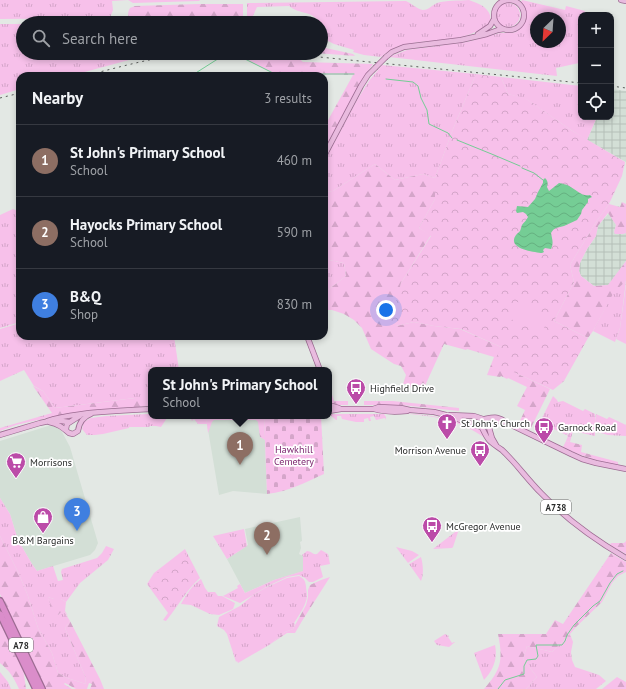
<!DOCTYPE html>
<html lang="en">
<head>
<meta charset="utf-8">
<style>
  body { margin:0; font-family:"PT Sans",sans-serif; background:#20242c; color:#f1f3f6 }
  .controls { position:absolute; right:12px; top:12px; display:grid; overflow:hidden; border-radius:8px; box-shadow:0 2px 6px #0003 }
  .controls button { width:36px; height:36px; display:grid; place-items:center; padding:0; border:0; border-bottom:1px solid #363941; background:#171b24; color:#f1f3f6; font:20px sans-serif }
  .compass { position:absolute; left:530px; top:12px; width:36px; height:36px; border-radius:50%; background:#171b24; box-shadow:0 2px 6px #0003; rotate:205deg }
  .you { position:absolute; left:386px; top:310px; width:14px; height:14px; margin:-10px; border:3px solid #fff; border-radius:50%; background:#1a73e8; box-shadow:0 0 0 6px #1a73e833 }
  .badge { display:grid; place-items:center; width:26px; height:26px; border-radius:50%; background:#1a73e8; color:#fff; font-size:13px; font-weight:700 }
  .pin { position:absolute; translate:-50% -33px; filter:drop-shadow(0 1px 2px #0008) }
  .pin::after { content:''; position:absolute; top:21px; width:14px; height:12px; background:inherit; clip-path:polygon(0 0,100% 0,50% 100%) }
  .popup { position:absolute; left:148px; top:367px; width:184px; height:52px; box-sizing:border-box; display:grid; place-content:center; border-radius:8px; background:#171b24; filter:drop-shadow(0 1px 3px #0005); font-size:13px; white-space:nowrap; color:#9ea1a6 }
  .popup b { font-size:15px; color:#f1f3f6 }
  .popup::after { content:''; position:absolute; left:50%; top:100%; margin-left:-8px; border:8px solid transparent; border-top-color:#171b24 }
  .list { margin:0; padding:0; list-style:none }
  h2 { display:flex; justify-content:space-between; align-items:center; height:52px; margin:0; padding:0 16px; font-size:17px }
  h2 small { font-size:13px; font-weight:400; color:#9ea1a6 }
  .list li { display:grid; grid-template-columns:26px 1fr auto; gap:12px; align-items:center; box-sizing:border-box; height:72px; padding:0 16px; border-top:1px solid #363941 }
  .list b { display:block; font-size:15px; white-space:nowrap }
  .list p { margin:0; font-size:13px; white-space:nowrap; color:#9ea1a6 }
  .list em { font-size:13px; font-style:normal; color:#9ea1a6 }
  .icon { flex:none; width:22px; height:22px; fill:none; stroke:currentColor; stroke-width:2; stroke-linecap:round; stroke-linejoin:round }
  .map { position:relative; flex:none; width:626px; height:689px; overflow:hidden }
  .search { position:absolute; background:#171b24; box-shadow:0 2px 6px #0003; left:16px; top:16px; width:312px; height:44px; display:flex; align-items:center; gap:10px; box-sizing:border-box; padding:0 14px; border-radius:22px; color:#9ea1a6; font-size:15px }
  .panel { position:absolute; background:#171b24; box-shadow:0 2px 6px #0003; left:16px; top:72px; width:312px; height:268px; border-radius:12px }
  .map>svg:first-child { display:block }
</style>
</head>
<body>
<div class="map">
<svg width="626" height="689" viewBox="0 0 626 689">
  <defs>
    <pattern id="industrial-grid" width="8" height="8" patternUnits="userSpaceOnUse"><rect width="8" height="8" fill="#d3dfd6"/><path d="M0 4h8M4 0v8" fill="none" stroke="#b5c0b8"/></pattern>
    <pattern id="grass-tufts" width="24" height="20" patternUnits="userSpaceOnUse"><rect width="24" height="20" fill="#f7c0ea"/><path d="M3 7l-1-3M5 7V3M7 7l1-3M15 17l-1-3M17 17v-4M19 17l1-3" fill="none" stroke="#d4a5c9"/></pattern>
    <pattern id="forest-firs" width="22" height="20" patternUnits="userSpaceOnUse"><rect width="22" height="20" fill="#f7c0ea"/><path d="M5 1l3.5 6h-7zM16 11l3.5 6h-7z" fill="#d4a5c9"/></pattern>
    <pattern id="cemetery-stones" width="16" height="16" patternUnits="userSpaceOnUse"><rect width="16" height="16" fill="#f7c0ea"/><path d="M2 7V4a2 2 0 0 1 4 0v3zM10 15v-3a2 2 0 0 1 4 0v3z" fill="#d4a5c9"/></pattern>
    <pattern id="park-crowns" width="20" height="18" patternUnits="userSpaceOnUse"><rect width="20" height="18" fill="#f7c0ea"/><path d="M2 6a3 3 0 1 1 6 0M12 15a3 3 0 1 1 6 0" fill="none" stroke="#d4a5c9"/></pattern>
    <pattern id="water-waves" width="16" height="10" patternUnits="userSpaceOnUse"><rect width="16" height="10" fill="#75cd95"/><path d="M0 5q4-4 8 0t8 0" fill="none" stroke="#65b081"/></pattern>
  </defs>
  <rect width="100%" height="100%" fill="#e3e8e4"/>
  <path fill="#d3dfd6" d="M206,416H264L267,494L233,491L219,495L207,424Z
    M51,425L61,430L70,447L98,543L95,550L90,555L37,571L32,564L18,540L10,514L0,498V441L48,426Z
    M300,517L302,541L300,542L301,548L299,554L303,556L304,571L274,580L245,593L227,559L248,545L245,529Z"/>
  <path fill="url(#industrial-grid)" d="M611,89L626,91V162L587,140L597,117H611Z
    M609,213L616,225L614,232L623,234L626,233V261L609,285L594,286L581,276L579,271L580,263L587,249L596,236L598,226Z"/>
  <path fill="url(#grass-tufts)" fill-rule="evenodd" d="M0,0H200L199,1L133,3L128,0L112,1L113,10L110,18L0,19Z
    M469,0C473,2 478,3 481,5C491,11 495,21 483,28C464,40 442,40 420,42C413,43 406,44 399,46C393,48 386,53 381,57L364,55L353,52L354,50L334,44L324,39L325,32L321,26V23H320C312,10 300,15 289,6L257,7L252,18L247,19V3L406,1C411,3 417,9 423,10C429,10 432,5 437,3C446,0 459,1 469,0Z
    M522,0L565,10L566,6L585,11L584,15H581V54L579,63L556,68L557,76L389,57L407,50L467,42L500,33H511L516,32L522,26L526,18L525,11L521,2ZM536,18H560V42H536Z
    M496 15a12 12 0 1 1 24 0a12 12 0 1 1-24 0Z
    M0,24H23V53H139L140,57L70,76H20V89L0,95Z
    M382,65L476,74L453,129L435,178L423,174L395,180L375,164L333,191L324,192V162L357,100L369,81Z
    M501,77L581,86V117H597L587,140L571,130L526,99L508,94Z
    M13,209L20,212V322L0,328V215Z
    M324,259L344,263L346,276L324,293Z
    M626,281L620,328L615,342L593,331L614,291Z
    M20,323V336H174L179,370H151V398H135L55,408L43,391L34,386L24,370L0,381V329Z
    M553,396L557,400L558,402L563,401L583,411L585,409L595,414V436L573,431L570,442L566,441L568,436H567V434L568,435L570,432L572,431H570L566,435L540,422Z
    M394,413C416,413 436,416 457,421C463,423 470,424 475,427C480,429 483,434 486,439C459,418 427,415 394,413Z
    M148,414H151V416H206L207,424H198L194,419L192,421L191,419L176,417L174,419L167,418L161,427L156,426H150L149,427H129V428L103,434L95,435H87L82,429L84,422L91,418L106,416Z
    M329,414H384L386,417V420L385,418L376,420L374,416L370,417L371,421H369L368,418L364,419V422H356L342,419L341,416H337V420H336Z
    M596,414L607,419L609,417L626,425V436L608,435L597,432L595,421Z
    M45,415L47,418L16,425L0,431V428Z
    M0,498L10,514L18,540L32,564L37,571L53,566L58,581L63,580L61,572L62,569L97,558L102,553L106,546L114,549L108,560L80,583L66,602L61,599H54L48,597V599L58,615L61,611L65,613L70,621L65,628L85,676L86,684L67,678L58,673L52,653L38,628L28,596L19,574L0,536Z
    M244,529L247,546L227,559L213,536Z
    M459,529L453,547L452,548L433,549Z
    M396,547L412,551L419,555L408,563Z
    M185,549L200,578C187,589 177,608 166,621L163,620L168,613L147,584L154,573Z
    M321,550L328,554L330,564L320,566L323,577L313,582H309L305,578L299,575L287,577L266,587L240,603L223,596L238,588L237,586L240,584L245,593L274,580L303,571V556L302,555L307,551C311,551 313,555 317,554Z
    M421,557C423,564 424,574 421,581L409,564Z
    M299,576C305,579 305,581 306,586C306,590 307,592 307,596C306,606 299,615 294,623L295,624L293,629L285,632L269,645L238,663L237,661L236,662L227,634L224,630L217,626L219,617L240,606L252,596L265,588L287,578Z
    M201,579L205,588L208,592H215L218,596H222L235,603L233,609L219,615L210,614L191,605L181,604C186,595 192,585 201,579Z
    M445,634L449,636L448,637L452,643L454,642H455L449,647L437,645L434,641Z
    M570,634L573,642L571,652L572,660L575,667L599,675L606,681L596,689H526L537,677L523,659L527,646L552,652Z
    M495,645C498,659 493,670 484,680L474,653Z
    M0,672L8,682L11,689H0Z"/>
  <path fill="url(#forest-firs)" d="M198,4H243V20L235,22H140L130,19C127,15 128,12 130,8L135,6Z
    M321,47L353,54L355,56L316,53H321Z
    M244,53L297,57L303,62L373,64L359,85L324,151V131L327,122L353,75L275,74L243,58L224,55L226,54Z
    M375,164L395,180L423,174L435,178V199L419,228L431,235L401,283L396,326L414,322L434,326L460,329L501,347L516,373L550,389L531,428L527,430L518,425L525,410L517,406L527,387L508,378L507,379L501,376L500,377L487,375L494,357L467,349L466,350L444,344L424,388L408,387V384H403L406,375L401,366L394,364L371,349L362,328L354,320L344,314L332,310H324V293L346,276L344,263L324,259V192L333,191Z
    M622,202L626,204V233L623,234H615L614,232L616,225L608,213L598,226L596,236L587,249L580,263L579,271L581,276L594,286L608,285L626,261V281L614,292L593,331L588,338L554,321L574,282L570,265L596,222L609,204L620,207Z
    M33,386L43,391L55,408L135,398H151V406L106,409L47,418L45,415L52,413Z
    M329,388H330L334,401H348V405C341,405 334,406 329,401Z
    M364,401H393L459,408V411L401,405H364Z
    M206,416H264L265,440L260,437L258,422L256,420H214L212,422L208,433Z
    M566,441L582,445L581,452L618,462V465C598,461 580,456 563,447Z
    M0,536L19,574L28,596L38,628L52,653L58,673L67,678L86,684L85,676L65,628L70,621L100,679L104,689H90L92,684L89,683L87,689H76L65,683L64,684L72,689H45L0,594Z
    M626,541V554L610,545L611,543H624Z
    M611,553L626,562V572L618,576L612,583L602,602L577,626L570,634L552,652L527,646L523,659L537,677L526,689H484C502,669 503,659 498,634H546L555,620L563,624Z
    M330,577L302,621L295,633H287L269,645L285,632L293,629L306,605L308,597V590L310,585L321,580Z
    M48,597L54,599H61L66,602L65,611L68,616L65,613L61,612L58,615H56L48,599Z
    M0,621L23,668L26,689H19C14,678 10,671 0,663Z
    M617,677L626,682V689H602Z"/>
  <path fill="url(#cemetery-stones)" d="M264,416H321L324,474C304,483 290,491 267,494Z"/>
  <path fill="url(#park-crowns)" d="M476,74L501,77L508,94L525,98L571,130L625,162L622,176L609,204L596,222L570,265L574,282L554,321L588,338L564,381L553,390L494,363L501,347L461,329L434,326L414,322L396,326L390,324L401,283L431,236L419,228L435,199V178L453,129Z
    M184,552L197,578L184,594L167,609L149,584L153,576Z"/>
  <path fill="#f7c0ea" d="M626,285V344L616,339L620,328Z
    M515,301L532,308L525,325L508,318Z
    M534,309L550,315L542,332L526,325Z"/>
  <path fill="url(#water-waves)" d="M545,178C548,181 548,183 547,187L549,191L559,183C563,184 566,184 569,186C577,190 582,197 590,195L592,197L588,199V202L582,210L581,214L577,220L564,226L556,228L553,230L551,233C552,239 554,243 551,249L545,248L543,250L544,252L542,253C535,252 506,249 516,235C517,234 519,232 520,231C521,229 521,227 522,225C524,222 526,221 528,217L526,214L523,212L517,213L516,211L517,206L528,207L535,199L538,192L543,183V180Z"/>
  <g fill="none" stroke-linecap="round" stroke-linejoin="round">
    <path stroke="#75cd95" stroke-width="1" d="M191,76L224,55L243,58L275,74H354
      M386,79L413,82L418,86L421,98L427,110L429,124L448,133L452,138
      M457,140L494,155L520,166
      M522,168L534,173L543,180
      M498,689L505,680L524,674V666L527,660L536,659L538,656L536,645H562L565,641L567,635L574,625L593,606L600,601L610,583L617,574L623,571"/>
    <defs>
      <path id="major" d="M621,0L626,1
        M494 15a15 15 0 1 1 30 0a15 15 0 1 1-30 0Z
        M478,34L490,26L494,19
        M386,57L392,52L404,47L461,40L487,34L498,30L504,29
        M324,156L361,86L368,75L375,68
        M307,336L320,370
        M329,405L339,408
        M374,409C384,412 397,412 407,411
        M329,411L341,409H373L379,407L401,408L410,410L434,412L446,415L481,427
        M450,415L474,416L483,419
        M484,419C495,417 498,416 507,423L571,454L582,459L596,463L626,469
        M47,421C61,416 75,415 89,413C110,411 130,410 151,409
        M49,422C58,424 62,427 69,433L73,434L78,431C79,423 83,417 91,414
        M482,428C485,433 487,439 491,442C494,445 498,447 502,450C516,463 527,479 541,493C566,519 595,540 626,558
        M66,429L67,424L81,415
        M0,435L40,423L54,420L69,422
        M496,445L492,438L488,424L498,421L504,422"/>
      <path id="highway" d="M0,601L42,689
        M0,614L36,689"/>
    </defs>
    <use href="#major" stroke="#9c6b92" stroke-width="6"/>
    <use href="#highway" stroke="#9c6b92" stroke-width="8"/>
    <use href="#major" stroke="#e9bbdf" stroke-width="4.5"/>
    <use href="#highway" stroke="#da8dca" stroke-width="5.5"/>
    <path stroke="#595c5a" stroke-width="1" stroke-dasharray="2 4" stroke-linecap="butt" d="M279,53L581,83
      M84,76C120,67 154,57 192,53
      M611,86L626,88
      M0,98L20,93"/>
    <defs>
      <path id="major-bridge" d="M375,68L386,57"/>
    </defs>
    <use href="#major-bridge" stroke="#9c6b92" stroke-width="6" stroke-linecap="butt"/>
    <use href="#major-bridge" stroke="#e9bbdf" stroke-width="4.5"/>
  </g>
  <defs>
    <symbol id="bus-pin" viewBox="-11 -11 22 30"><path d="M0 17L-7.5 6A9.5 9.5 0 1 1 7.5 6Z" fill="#bb4ba8" stroke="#fff"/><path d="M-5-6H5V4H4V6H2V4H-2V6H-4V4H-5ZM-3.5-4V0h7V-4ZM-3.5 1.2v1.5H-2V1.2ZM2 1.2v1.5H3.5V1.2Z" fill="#fff"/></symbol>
    <symbol id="church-pin" viewBox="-11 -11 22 30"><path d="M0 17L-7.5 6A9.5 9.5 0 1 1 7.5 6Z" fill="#bb4ba8" stroke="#fff"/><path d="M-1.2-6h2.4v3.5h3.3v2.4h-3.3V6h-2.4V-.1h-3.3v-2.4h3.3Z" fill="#fff"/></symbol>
    <symbol id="supermarket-pin" viewBox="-11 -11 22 30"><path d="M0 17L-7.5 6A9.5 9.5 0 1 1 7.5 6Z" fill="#bb4ba8" stroke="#fff"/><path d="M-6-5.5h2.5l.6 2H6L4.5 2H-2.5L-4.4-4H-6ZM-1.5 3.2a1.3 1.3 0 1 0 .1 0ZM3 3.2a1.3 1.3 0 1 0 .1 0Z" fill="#fff"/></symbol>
    <symbol id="shop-pin" viewBox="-11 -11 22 30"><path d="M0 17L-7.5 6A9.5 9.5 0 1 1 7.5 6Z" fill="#bb4ba8" stroke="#fff"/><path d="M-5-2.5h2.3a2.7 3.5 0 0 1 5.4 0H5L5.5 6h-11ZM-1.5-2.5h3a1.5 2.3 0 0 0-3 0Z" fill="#fff"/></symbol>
  </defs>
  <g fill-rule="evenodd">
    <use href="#bus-pin" x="345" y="377" width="22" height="30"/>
    <use href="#church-pin" x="436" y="412" width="22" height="30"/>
    <use href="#bus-pin" x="533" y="416" width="22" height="30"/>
    <use href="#bus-pin" x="469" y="439" width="22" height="30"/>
    <use href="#supermarket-pin" x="5" y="451" width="22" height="30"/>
    <use href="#shop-pin" x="32" y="506" width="22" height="30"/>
    <use href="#bus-pin" x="421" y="515" width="22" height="30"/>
  </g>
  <g text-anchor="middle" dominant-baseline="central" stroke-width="3.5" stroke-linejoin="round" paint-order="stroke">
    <g fill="#fff" stroke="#6a6b6b" stroke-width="1">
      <rect x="541" y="500" width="30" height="14" rx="3"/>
      <rect x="9" y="638" width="24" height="14" rx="3"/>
    </g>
    <g font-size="9" font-weight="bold" fill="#2a2c2b">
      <text x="556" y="507">A738</text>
      <text x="21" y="645">A78</text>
    </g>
    <g font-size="10" fill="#2a2c2b" stroke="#fff" text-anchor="start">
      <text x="370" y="388">Highfield Drive</text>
      <text x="461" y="423">St John's Church</text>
      <text x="558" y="427">Garnock Road</text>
      <text x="466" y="450" text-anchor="end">Morrison Avenue</text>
      <text x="30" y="462">Morrisons</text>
      <text x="446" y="526">McGregor Avenue</text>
      <text x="43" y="540" text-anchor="middle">B&amp;M Bargains</text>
    </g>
    <g font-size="10" fill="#7c256f" stroke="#fff">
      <text x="294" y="449">Hawkhill<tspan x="294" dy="12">Cemetery</tspan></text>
    </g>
  </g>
</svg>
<div class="controls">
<button>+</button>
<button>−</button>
<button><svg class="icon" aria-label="locate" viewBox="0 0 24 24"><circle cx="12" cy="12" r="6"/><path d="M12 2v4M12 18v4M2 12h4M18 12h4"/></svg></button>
</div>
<svg class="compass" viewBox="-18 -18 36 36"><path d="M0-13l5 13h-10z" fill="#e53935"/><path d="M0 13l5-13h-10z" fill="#9ea1a6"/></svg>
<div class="you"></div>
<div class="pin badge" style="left:240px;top:465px;background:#8d6e63">1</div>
<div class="popup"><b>St John's Primary School</b>School</div>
<div class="pin badge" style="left:267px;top:555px;background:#8d6e63">2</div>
<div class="pin badge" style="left:77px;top:531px;background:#3f7fe0">3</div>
<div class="search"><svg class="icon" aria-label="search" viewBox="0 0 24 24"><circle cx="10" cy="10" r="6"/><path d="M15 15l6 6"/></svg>Search here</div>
<section class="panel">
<h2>Nearby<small>3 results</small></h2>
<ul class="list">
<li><span class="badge" style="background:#8d6e63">1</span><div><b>St John's Primary School</b><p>School</p></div><em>460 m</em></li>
<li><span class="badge" style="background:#8d6e63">2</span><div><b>Hayocks Primary School</b><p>School</p></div><em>590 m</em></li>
<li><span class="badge" style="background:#3f7fe0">3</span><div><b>B&amp;Q</b><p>Shop</p></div><em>830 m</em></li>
</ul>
</section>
</div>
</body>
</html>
